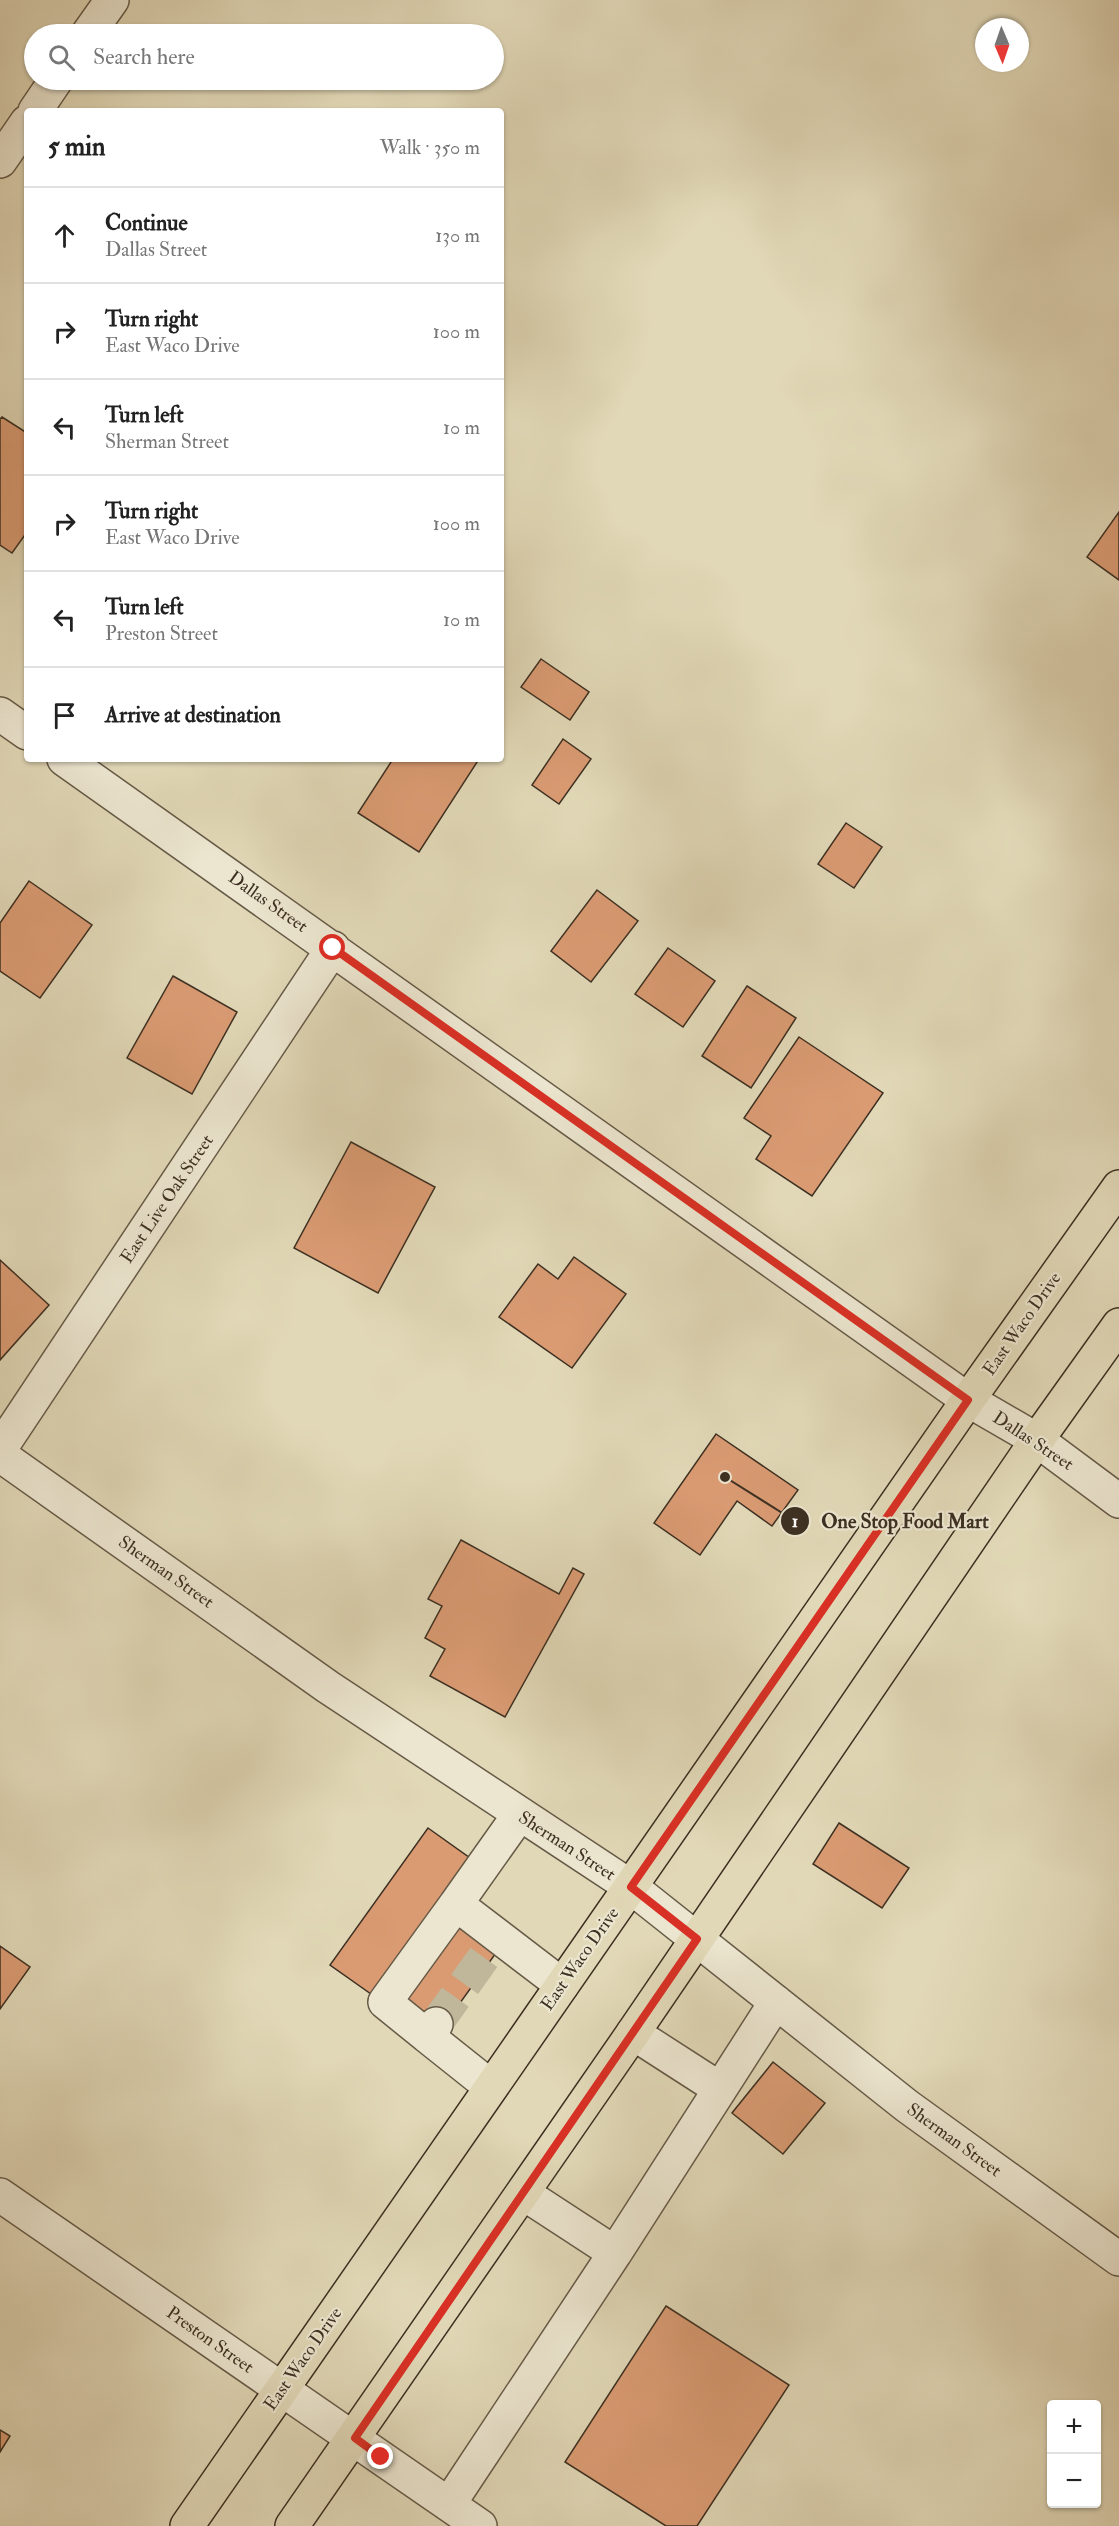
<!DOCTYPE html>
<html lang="en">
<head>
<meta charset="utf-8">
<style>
  body { margin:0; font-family:"IM FELL Double Pica",serif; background:#f6f6f6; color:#222 }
  .controls { position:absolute; right:18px; bottom:18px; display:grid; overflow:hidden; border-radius:6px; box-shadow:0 2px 4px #0004 }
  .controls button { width:54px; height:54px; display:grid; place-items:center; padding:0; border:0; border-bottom:2px solid #e0e0e0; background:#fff; color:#222; font:30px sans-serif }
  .compass { position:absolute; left:975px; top:18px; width:54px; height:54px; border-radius:50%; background:#fff; box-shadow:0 2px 4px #0004; rotate:178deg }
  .stop { position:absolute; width:18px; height:18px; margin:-14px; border:4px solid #d93025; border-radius:50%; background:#fff }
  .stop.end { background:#d93025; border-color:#fff; box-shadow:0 2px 6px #0008 }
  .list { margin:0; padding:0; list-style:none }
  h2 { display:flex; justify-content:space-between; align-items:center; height:78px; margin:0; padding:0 24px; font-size:26px }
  h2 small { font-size:20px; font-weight:400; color:#767676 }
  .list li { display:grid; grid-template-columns:39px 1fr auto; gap:18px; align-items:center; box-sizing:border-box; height:96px; padding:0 24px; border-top:2px solid #e0e0e0 }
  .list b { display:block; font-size:22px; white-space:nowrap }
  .list p { margin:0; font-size:20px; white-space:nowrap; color:#767676 }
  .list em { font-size:20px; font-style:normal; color:#767676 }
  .icon { flex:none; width:33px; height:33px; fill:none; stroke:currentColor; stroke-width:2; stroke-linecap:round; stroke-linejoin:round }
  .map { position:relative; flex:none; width:1119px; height:2526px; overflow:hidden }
  .search { position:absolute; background:#fff; box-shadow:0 2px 4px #0004; left:24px; top:24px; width:480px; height:66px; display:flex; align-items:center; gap:15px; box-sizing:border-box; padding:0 21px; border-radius:33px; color:#767676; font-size:22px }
  .panel { position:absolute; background:#fff; box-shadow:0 2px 4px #0004; left:24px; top:108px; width:480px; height:654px; border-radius:6px }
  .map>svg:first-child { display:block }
</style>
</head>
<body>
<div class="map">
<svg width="1119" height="2526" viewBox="0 0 1119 2526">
  <rect width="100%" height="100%" fill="#e1d8b7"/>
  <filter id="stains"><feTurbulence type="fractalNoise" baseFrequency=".00333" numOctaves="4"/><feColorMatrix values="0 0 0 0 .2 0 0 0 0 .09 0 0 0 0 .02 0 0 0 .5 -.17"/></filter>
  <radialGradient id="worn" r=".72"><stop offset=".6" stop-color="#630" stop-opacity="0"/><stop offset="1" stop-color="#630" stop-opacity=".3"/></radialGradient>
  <path fill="#da9b73" stroke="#3d3022" stroke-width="1.5" d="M2,417L27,433V532L12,553L0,545V419Z
    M1119,512V580L1087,557Z
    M541,659L589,692L570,720L521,687Z
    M563,739L591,759L559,804L532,785Z
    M393,759H479L419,852L358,813Z
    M846,823L882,847L854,888L818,864Z
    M29,881L92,925L40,998L0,971V923Z
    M597,890L638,921L591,982L551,951Z
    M668,948L715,981L683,1027L635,994Z
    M173,976L237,1012L192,1094L127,1058Z
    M747,986L796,1018L751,1088L702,1056Z
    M799,1037L883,1093L812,1196L756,1159L771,1136L744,1118Z
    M351,1142L435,1187L378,1293L294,1248Z
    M574,1257L626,1294L572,1368L499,1317L538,1264L558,1279Z
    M0,1260L49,1305L0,1360Z
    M716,1434L798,1490L772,1526L737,1501L700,1555L654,1523Z
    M461,1540L559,1594L573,1568L584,1574L505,1717L430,1676L445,1649L425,1638L442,1606L428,1599Z
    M839,1823L909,1868L882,1908L813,1864Z
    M428,1828L470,1858L371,1994L330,1965Z
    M455,1924L496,1953L442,2028L401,1999Z
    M0,1946L30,1967L0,2009Z
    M773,2062L825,2103L783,2154L732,2113Z
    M666,2306L789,2385L697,2526H666L565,2462Z
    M0,2430L10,2436L0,2452Z"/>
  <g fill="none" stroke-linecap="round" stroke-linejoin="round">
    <path stroke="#c0b699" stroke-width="33" stroke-dasharray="33 16" stroke-linecap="butt" d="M436,2024L490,1949"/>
    <defs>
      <path id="minor" d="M88,34L112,0
        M35,111L56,80
        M0,161L27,122
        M0,714L27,733
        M64,759L968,1400L1037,1440L1119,1501
        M0,1449L333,948
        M0,1455L328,1687L631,1887L907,2106L1119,2259
        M519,1815L456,1904L562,1985
        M436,2024L427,2036L491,2087
        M633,2033L720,2089
        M427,2036L385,2002L456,1904
        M0,2195L480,2526
        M615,2253L776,2002
        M449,2504L615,2253L523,2193"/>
      <path id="major" d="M187,2526L968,1400L1119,1187
        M292,2526L633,2033L1037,1440L1119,1325"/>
    </defs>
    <use href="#minor" stroke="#665a47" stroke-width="36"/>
    <use href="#major" stroke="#3d3022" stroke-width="36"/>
    <use href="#minor" stroke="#ece6d0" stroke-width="33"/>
    <use href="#major" stroke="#e1d8b7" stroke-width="33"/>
  </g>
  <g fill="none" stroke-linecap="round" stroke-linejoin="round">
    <path stroke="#d93025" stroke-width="8" d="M333,948L968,1400L631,1887L697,1939L355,2438L381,2457"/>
  </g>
  <g text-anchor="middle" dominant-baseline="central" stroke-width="4.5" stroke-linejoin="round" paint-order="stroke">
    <g font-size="18" fill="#3d3022" stroke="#ece6d0">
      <text transform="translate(268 902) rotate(35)">Dallas Street</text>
      <text transform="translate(167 1199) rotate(-56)">East Live Oak Street</text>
      <text transform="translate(1022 1324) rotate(-55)">East Waco Drive</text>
      <text transform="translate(1033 1441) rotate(33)">Dallas Street</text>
      <text transform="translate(166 1572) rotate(35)">Sherman Street</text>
      <text transform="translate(567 1846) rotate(33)">Sherman Street</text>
      <text transform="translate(580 1959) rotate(-55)">East Waco Drive</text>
      <text transform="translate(954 2140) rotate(36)">Sherman Street</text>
      <text transform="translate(210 2340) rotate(35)">Preston Street</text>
      <text transform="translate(303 2359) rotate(-55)">East Waco Drive</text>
    </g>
  </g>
  <path fill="none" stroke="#3d3022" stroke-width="2" d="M725 1477L795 1521"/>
  <g fill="#3d3022" stroke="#ece6d0" stroke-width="2">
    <circle cx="725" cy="1477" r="6"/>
    <circle cx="795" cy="1521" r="15"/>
  </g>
  <g font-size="18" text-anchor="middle" font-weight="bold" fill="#fff">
    <text x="795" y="1527">1</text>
  </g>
  <g font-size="20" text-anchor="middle" font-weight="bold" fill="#3d3022" stroke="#ece6d0" stroke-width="4.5" stroke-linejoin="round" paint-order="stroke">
    <text x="905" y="1528">One Stop Food Mart</text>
  </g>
  <rect width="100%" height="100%" filter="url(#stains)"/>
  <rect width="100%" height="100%" fill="url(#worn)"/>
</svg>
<div class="controls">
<button>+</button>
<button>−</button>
</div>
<svg class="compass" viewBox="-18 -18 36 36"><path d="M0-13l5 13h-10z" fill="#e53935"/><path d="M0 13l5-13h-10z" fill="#767676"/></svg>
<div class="stop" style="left:333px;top:948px"></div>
<div class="stop end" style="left:381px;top:2457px"></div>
<div class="search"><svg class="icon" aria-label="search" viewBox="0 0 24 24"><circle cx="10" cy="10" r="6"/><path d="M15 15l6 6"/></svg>Search here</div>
<section class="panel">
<h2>5 min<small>Walk · 350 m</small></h2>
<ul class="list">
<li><svg class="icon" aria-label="ahead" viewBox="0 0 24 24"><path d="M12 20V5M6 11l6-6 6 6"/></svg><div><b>Continue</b><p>Dallas Street</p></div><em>130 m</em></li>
<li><svg class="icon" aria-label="right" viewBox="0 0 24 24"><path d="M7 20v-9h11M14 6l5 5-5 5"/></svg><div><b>Turn right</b><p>East Waco Drive</p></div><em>100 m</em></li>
<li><svg class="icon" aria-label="left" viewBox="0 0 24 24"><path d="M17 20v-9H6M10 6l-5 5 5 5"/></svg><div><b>Turn left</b><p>Sherman Street</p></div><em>10 m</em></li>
<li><svg class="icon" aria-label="right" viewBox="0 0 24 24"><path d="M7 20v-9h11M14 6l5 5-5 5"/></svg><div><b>Turn right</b><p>East Waco Drive</p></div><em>100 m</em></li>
<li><svg class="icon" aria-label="left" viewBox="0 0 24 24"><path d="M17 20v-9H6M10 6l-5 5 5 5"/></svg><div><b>Turn left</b><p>Preston Street</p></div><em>10 m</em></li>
<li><svg class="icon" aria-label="arrive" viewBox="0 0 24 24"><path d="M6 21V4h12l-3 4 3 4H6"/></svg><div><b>Arrive at destination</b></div></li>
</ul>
</section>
</div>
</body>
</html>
